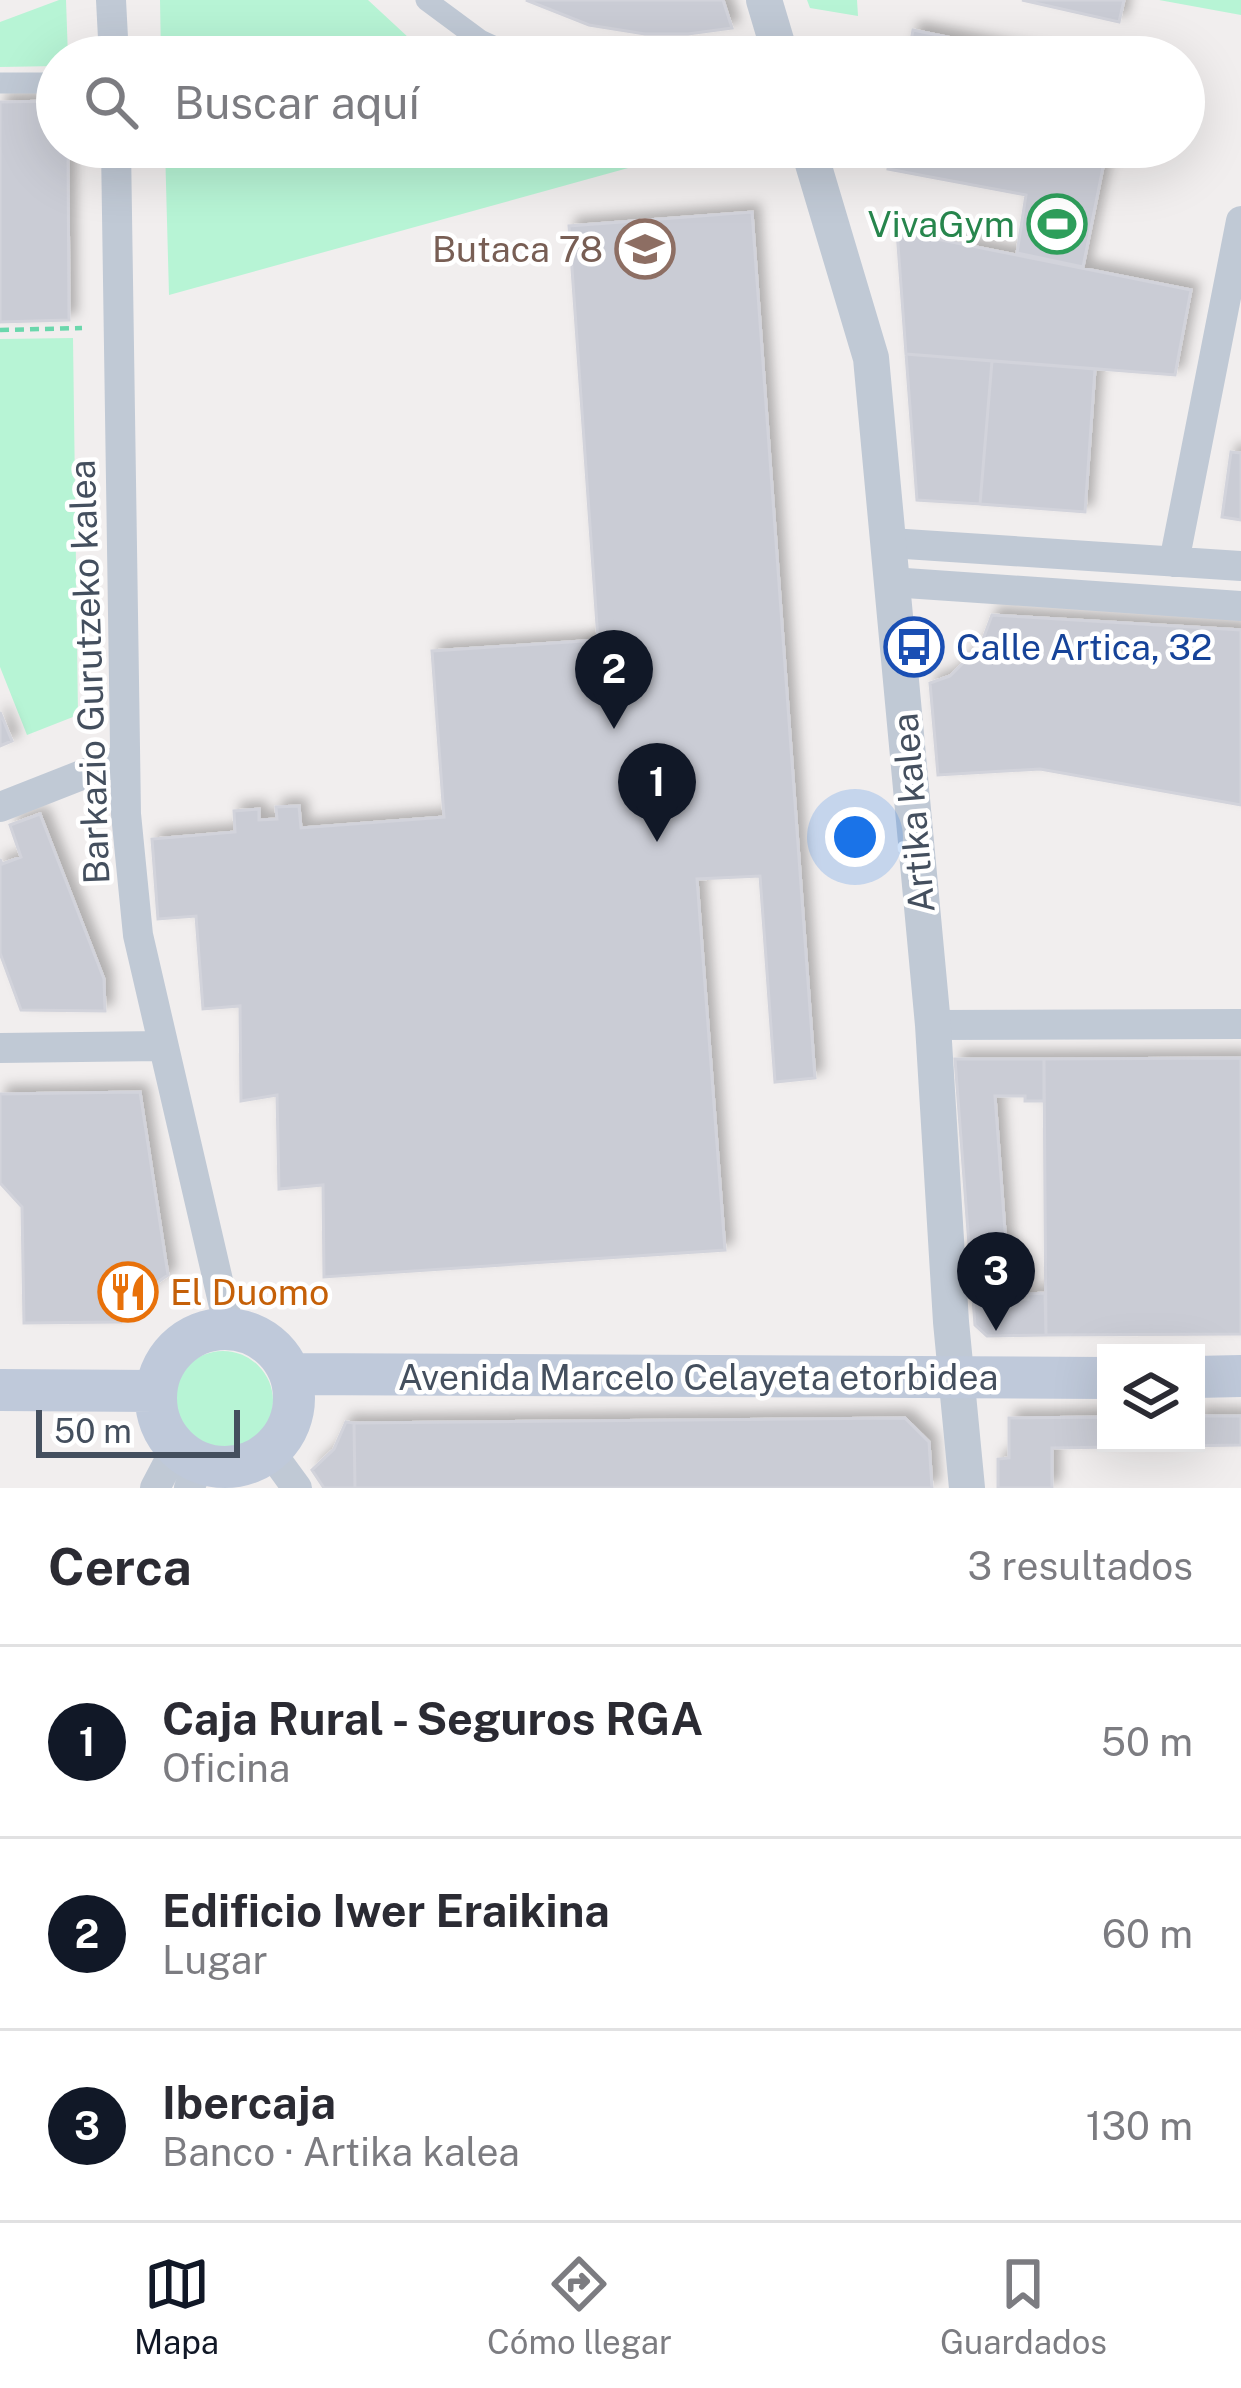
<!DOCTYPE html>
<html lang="es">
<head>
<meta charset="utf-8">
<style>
  body { margin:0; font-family:"Public Sans",sans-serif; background:#f7f7f7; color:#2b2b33 }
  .controls { position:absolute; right:36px; bottom:36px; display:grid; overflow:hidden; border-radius:0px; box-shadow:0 12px 48px #0002 }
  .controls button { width:108px; height:108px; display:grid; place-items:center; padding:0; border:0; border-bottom:3px solid #e1e1e2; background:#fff; color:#2b2b33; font:60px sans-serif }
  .scale { position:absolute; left:36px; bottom:30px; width:204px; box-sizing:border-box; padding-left:12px; border:6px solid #444f5e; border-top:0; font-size:33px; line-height:42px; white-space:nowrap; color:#444f5e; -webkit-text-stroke:9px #fff; paint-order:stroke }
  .you { position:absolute; left:855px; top:837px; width:42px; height:42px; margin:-30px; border:9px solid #fff; border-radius:50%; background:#1a73e8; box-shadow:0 0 0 18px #1a73e833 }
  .badge { display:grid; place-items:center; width:78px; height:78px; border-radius:50%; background:#111827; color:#fff; font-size:39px; font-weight:700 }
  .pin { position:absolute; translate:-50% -99px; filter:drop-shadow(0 3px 6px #0008) }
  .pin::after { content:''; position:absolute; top:63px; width:42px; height:36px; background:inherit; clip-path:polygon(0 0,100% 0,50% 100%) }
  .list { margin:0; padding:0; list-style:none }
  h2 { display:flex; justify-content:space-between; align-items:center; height:156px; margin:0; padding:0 48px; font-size:51px }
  h2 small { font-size:39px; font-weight:400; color:#7c7c81 }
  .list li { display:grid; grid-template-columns:78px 1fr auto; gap:36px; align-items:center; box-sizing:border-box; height:192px; padding:0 48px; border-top:3px solid #e1e1e2 }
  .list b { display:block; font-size:45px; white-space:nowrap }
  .list p { margin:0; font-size:39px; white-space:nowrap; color:#7c7c81 }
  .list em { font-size:39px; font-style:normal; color:#7c7c81 }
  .icon { flex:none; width:66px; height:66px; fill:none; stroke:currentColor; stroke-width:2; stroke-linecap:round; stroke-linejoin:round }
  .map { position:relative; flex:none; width:1241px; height:1488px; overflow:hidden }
  .search { position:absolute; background:#fff; box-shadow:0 12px 48px #0002; left:36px; right:36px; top:36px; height:132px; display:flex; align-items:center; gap:30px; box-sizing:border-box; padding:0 42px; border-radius:66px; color:#7c7c81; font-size:45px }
  .sheet { height:732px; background:#fff }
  nav { display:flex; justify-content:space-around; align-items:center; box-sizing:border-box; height:168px; border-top:3px solid #e1e1e2; background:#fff; font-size:33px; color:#7c7c81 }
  nav a { display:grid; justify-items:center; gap:6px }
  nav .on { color:#111827 }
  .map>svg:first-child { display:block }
</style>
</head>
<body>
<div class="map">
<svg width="1241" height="1488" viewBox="0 0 1241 1488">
  <defs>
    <filter id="shadow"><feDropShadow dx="7" dy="-7" stdDeviation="6" flood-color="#0004"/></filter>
  </defs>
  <rect width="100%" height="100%" fill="#f1eeee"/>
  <path fill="#b7f4d5" d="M59,0H66L68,57H57V66L0,67V22Z
    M160,0H368L409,38L437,57H161Z
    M807,0H857L858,16L810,8Z
    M1159,0H1241V15Z
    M165,147H704L169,295Z
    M73,338L78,715L27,735L0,667V339Z
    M173 1401a50 50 0 1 1 100 0a50 50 0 1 1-100 0Z"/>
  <path fill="#caccd5" stroke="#d2d3db" stroke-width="3" filter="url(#shadow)" d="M526,0H723L732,28L688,34H645L589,25Z
    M1022,0H1124L1119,22Z
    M913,30L1045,57H908Z
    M57,101V147H68L69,320L0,322V102Z
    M892,147H1107L1083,267L1017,253L1026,195L888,169Z
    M752,212L815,1078L775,1082L760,876L697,879L725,1250L324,1277L323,1185L279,1189L277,1095L241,1101L240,1006L203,1009L196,916L158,919L152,839L235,832L234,811L259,809V820L277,819L276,807L299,806L301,828L444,817L432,651L598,640L569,226Z
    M897,231L1191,290L1175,375L906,354Z
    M906,354L992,361L980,504L917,500Z
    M992,361L1095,369L1085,512L980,504Z
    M1231,452L1241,453V520L1222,517Z
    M992,615L1241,630V805L1040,769L938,775L930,683L950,676L967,659L982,642Z
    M0,712L12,741L0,746Z
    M40,814L104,979L105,1011L21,1010L0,953V859L2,864L21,857L10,825Z
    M1241,1058V1334L1046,1335L1044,1059Z
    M955,1059H1044V1101H1025V1096H995L1010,1299H1028V1294L1045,1293L1046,1335L987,1336L975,1325Z
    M140,1092L168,1275L149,1288L121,1322L24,1323L22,1207L0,1183V1094Z
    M1196,1416H1241V1445L1052,1448V1488H998V1459L1009,1458V1418L1106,1417V1443H1196Z
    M905,1418L929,1442L932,1488H355L354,1423Z
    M346,1422L354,1423L355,1488H324L312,1470L334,1449Z"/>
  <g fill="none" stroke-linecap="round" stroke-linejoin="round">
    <path stroke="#6bd7ac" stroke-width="4.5" stroke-dasharray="9 6" stroke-linecap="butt" d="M0,330L82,328"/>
    <path stroke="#c0c9d5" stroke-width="21" d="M426,0L480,40L517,57
      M0,83H57"/>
    <path stroke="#c0c9d5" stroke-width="30" d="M111,0L114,57
      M116,147L126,814L138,935L229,1328
      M890,543L1241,566
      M1174,562L1241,221
      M891,582L1241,606
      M0,807L125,758
      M933,1025L1241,1024
      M0,1048L161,1046
      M270,1451L297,1488
      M155,1488L176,1448
      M189,1488L201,1463"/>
    <path stroke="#c0c9d5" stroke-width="36" d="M764,0L781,57
      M808,147L871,358L933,1025L951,1322L967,1488"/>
    <path stroke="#bfc9da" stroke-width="42" d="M156 1398a69 69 0 1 1 138 0a69 69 0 1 1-138 0Z
      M290,1374L1106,1378
      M1196,1377L1241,1376
      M0,1390L155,1391"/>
  </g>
  <defs>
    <symbol id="stadium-ring" viewBox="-11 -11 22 22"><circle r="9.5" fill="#fff" stroke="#2e9e5b" stroke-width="1.5"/><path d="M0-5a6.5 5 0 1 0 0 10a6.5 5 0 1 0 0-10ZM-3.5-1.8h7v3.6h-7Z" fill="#2e9e5b"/></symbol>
    <symbol id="school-ring" viewBox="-11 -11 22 22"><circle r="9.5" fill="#fff" stroke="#8d6e63" stroke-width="1.5"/><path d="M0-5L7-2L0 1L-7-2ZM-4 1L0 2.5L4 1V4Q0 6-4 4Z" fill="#8d6e63"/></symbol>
    <symbol id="bus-ring" viewBox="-11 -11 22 22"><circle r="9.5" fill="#fff" stroke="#1a4fb4" stroke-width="1.5"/><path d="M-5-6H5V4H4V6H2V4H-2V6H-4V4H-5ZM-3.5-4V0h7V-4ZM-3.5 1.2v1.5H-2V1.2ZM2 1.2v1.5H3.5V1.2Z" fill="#1a4fb4"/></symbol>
    <symbol id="restaurant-ring" viewBox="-11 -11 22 22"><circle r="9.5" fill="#fff" stroke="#e8710a" stroke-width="1.5"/><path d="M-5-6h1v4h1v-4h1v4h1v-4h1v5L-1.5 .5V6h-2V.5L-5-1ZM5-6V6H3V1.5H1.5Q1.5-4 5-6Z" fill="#e8710a"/></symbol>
  </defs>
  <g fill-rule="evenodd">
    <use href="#stadium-ring" x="1024" y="191" width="66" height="66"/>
    <use href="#school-ring" x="612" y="216" width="66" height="66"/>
    <use href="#bus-ring" x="881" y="614" width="66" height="66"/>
    <use href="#restaurant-ring" x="95" y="1259" width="66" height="66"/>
  </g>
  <g text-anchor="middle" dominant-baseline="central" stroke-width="9" stroke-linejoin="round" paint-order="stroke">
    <g font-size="36" fill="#27864d" stroke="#fff" text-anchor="end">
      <text x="1015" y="224">VivaGym</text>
    </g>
    <g font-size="36" fill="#785e54" stroke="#fff" text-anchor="end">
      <text x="603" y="249">Butaca 78</text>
    </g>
    <g font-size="36" fill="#164399" stroke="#fff" text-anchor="start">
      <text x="956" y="647">Calle Artica, 32</text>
    </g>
    <g font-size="36" fill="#444f5e" stroke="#fff">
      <text transform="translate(89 672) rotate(-92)">Barkazio Gurutzeko kalea</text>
      <text transform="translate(913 813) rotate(-95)">Artika kalea</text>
      <text x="698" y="1377">Avenida Marcelo Celayeta etorbidea</text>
    </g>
    <g font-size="36" fill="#c56008" stroke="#fff" text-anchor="start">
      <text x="170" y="1292">El Duomo</text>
    </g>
  </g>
</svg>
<div class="controls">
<button><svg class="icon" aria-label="layers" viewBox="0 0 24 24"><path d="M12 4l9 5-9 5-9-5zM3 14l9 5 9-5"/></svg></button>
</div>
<div class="scale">50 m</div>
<div class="you"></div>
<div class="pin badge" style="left:657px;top:842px">1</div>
<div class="pin badge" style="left:614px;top:729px">2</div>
<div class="pin badge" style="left:996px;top:1331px">3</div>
<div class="search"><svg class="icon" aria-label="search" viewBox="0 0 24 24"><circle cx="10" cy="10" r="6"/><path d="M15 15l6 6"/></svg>Buscar aquí</div>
</div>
<section class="sheet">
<h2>Cerca<small>3 resultados</small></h2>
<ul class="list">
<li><span class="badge">1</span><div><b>Caja Rural - Seguros RGA</b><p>Oficina</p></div><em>50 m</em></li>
<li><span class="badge">2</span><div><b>Edificio Iwer Eraikina</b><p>Lugar</p></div><em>60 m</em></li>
<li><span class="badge">3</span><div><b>Ibercaja</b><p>Banco · Artika kalea</p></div><em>130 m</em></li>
</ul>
</section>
<nav>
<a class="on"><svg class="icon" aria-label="map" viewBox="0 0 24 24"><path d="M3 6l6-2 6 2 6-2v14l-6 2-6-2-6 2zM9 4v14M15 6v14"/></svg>Mapa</a>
<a><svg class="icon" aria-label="directions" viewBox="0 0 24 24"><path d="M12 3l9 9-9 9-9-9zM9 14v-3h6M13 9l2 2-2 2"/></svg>Cómo llegar</a>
<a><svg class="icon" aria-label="saved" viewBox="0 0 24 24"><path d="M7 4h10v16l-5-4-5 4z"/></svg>Guardados</a>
</nav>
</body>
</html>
